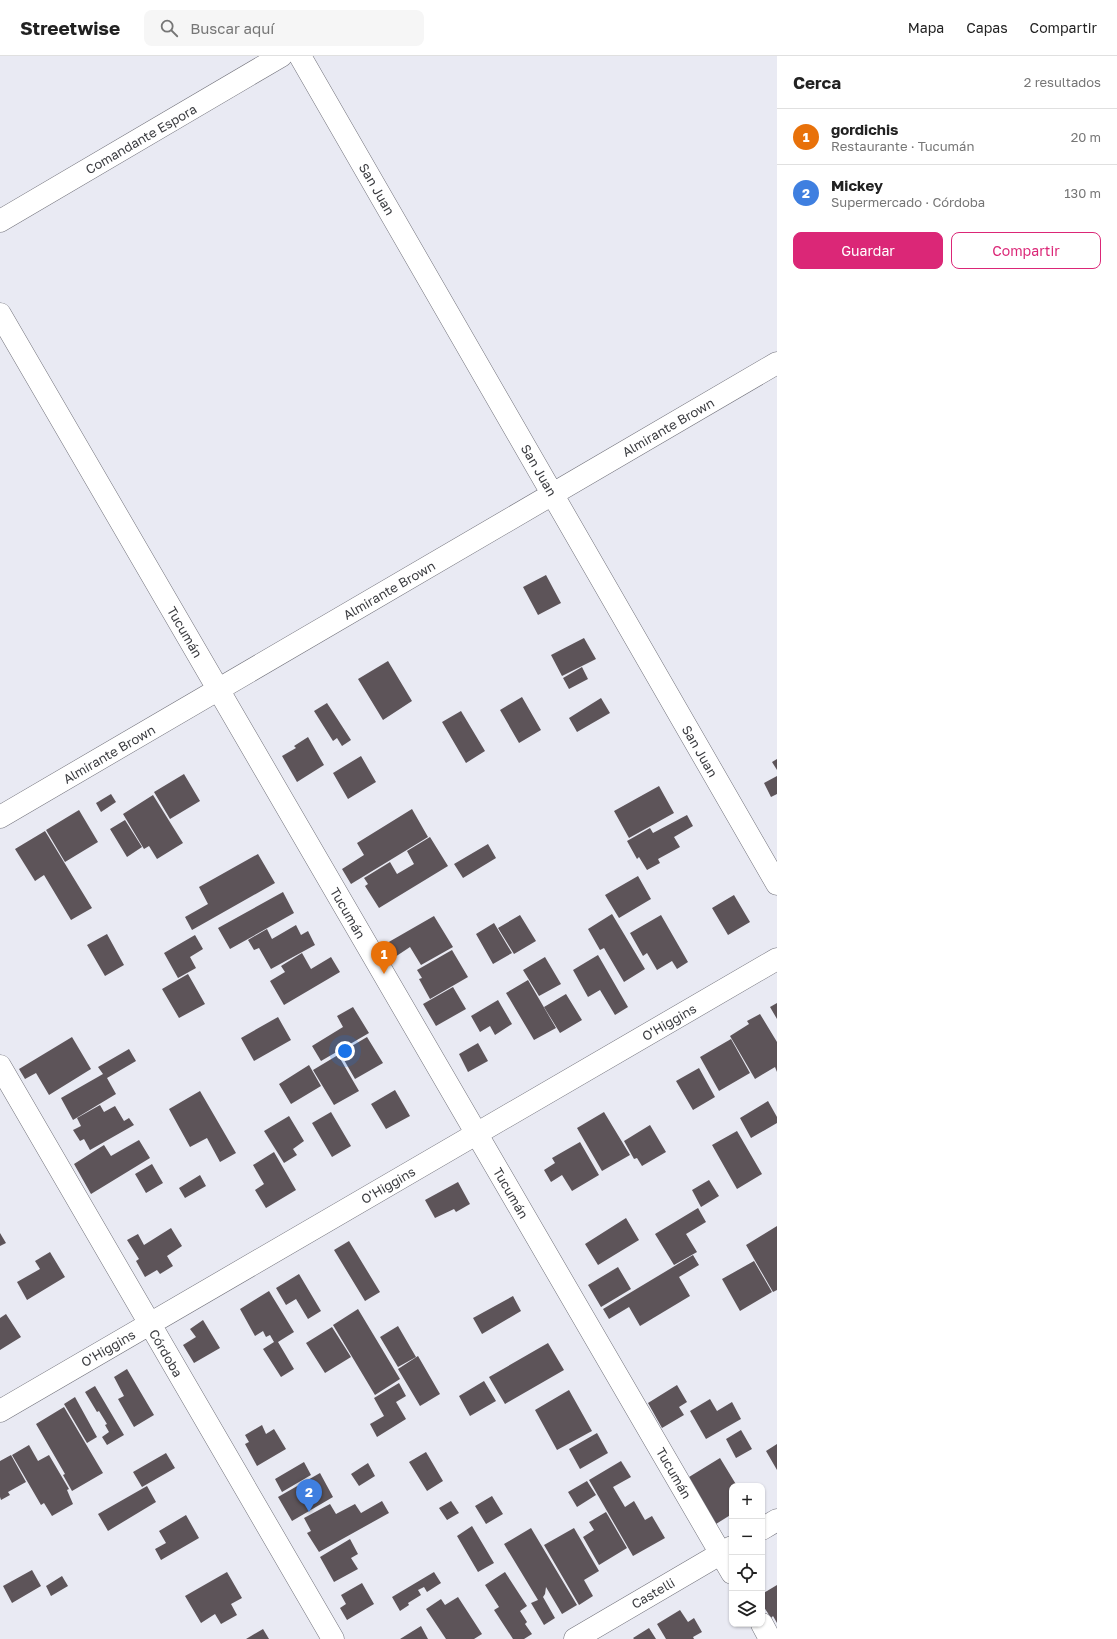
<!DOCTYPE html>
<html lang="es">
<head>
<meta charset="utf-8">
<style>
  body { margin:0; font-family:"Golos Text",sans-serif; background:#f6f6f6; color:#222 }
  .controls { position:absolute; right:12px; bottom:12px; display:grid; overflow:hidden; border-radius:8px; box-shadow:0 1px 3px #0004 }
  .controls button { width:36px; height:36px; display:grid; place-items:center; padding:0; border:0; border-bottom:1px solid #e0e0e0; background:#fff; color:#222; font:20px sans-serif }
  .you { position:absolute; left:345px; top:995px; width:14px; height:14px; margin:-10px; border:3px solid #fff; border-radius:50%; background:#1a73e8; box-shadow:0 0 0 6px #1a73e833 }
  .badge { display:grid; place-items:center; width:26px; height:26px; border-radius:50%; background:#db2777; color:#fff; font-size:13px; font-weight:700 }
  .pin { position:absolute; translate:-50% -33px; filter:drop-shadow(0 1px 2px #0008) }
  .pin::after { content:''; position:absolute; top:21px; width:14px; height:12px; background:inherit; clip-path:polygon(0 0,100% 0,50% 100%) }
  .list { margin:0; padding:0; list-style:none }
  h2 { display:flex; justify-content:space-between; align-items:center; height:52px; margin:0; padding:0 16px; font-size:17px }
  h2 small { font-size:13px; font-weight:400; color:#767676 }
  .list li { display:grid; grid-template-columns:26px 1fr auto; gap:12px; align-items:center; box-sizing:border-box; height:56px; padding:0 16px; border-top:1px solid #e0e0e0 }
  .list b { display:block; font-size:15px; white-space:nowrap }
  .list p { margin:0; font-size:13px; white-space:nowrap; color:#767676 }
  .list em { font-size:13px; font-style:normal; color:#767676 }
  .actions { display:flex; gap:8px; padding:12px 16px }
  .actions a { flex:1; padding:9px 0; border:1px solid #db2777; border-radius:8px; text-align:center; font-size:14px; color:#db2777 }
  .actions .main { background:#db2777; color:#fff }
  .icon { flex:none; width:22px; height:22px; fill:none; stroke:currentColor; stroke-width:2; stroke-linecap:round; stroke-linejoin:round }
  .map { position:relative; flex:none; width:777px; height:1583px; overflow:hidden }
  header { display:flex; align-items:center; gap:24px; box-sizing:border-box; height:56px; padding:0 20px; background:#fff; border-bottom:1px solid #e0e0e0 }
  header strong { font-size:19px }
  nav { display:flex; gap:22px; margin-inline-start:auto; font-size:14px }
  .search { width:280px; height:36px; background:#f6f6f6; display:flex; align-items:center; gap:10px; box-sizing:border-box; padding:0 14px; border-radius:8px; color:#767676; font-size:15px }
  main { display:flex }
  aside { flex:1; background:#fff }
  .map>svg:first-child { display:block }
</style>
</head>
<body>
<header>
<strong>Streetwise</strong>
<div class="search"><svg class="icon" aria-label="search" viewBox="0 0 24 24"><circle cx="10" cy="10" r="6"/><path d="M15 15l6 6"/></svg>Buscar aquí</div>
<nav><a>Mapa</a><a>Capas</a><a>Compartir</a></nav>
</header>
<main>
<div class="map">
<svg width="777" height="1583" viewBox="0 0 777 1583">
  <rect width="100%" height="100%" fill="#e9eaf3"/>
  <path fill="#5d5459" d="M546,519L561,547L538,559L523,531Z
    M584,582L596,603L562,620L551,599Z
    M388,605L412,645L383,664L358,623Z
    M582,611L588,623L569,633L563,622Z
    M522,641L541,674L519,687L500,654Z
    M601,642L610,657L577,676L569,662Z
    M327,647L351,684L342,690L337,682L333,685L314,655Z
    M461,655L485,695L466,707L442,666Z
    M308,681L324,709L297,726L282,700L296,692L294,690Z
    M361,700L376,726L348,743L333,717Z
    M777,703V714L772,706Z
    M184,718L200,745L170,763L154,736Z
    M777,720V738L771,741L764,727Z
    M659,730L674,757L629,782L614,755Z
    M111,738L116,746L101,756L96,747Z
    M153,739L183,787L157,803L149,790L144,793L123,758Z
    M412,753L428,781L351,828L342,813L364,799L357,787Z
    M79,754L98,786L65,806L46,774Z
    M687,759L693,770L674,781L680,791L658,803L660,807L647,814L639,801L637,803L627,785L650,772L653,777Z
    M125,764L142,791L127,801L110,773Z
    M45,775L92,852L71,864L44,819L35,825L15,793Z
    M430,781L448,810L379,852L365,830L368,828L364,822L390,806L397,818L414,808L407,795Z
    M488,788L496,802L463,822L454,808Z
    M258,798L275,827L192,874L185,861L208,848L199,831Z
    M638,820L651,843L619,862L605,839Z
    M283,836L294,857L230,893L218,872Z
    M734,839L750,866L728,879L712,852Z
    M612,858L645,913L624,926L604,892L600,894L588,873Z
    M520,859L536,885L514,898L498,872Z
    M661,859L688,906L677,913L672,905L657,914L647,897L643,900L630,877Z
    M434,860L453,891L421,909L410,891L395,901L387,887Z
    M494,867L512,897L493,908L476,878Z
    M296,869L301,879L308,875L315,889L271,913L259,892L254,894L248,884L267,873L272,883Z
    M107,878L124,909L105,920L87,889Z
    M195,879L203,893L190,901L196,912L178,922L164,897Z
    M452,894L468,921L430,943L419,923L422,922L417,914Z
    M302,897L311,913L331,901L340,916L284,949L270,925L285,916L281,910Z
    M598,899L628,951L615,959L600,934L588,941L573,914Z
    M545,901L561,928L539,940L523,914Z
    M188,918L205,948L179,962L162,933Z
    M528,924L556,972L534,984L506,937Z
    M453,931L466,953L436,970L423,948Z
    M566,938L582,964L560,977L544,951Z
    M498,944L512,968L495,979L490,970L480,976L471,960Z
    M777,947V963L770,951Z
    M353,951L369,977L321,1005L312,990L343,971L337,960Z
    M760,958L777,986V1016L775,1011L755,1023L730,980L749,968L747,965Z
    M278,961L291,984L254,1005L241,982Z
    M72,981L91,1013L49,1039L36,1017L25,1023L19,1013Z
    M367,981L383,1007L355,1023L340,997Z
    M731,983L750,1017L719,1035L700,1001Z
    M478,987L488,1005L468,1016L459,998Z
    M129,993L136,1005L107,1022L116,1038L73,1064L61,1042L103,1018L98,1011Z
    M338,999L359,1035L334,1049L313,1014Z
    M309,1009L321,1030L291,1048L279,1028Z
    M699,1012L715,1041L693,1054L676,1025Z
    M395,1034L410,1060L386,1073L371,1048Z
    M200,1035L236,1097L220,1106L207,1082L190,1091L169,1053Z
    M768,1045L777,1061V1067L751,1082L740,1062Z
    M100,1049L104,1056L115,1050L124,1065L129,1062L134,1069L90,1094L84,1083L80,1085L73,1074L81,1070L77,1062Z
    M331,1056L351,1090L332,1101L312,1067Z
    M604,1056L630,1099L602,1115L577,1072Z
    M289,1060L304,1085L293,1093L297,1099L284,1107L264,1075Z
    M650,1069L666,1096L642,1110L637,1102L634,1103L624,1085Z
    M737,1075L762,1118L737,1133L712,1089Z
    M139,1084L150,1102L91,1138L74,1108L104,1089L111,1100Z
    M580,1086L599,1119L572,1135L562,1119L551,1126L544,1114L555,1107L552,1102Z
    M274,1096L296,1134L266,1152L255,1134L264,1128L253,1109Z
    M152,1108L163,1127L146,1137L135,1118Z
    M200,1119L206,1130L185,1142L179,1132Z
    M709,1124L719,1140L701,1151L692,1134Z
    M458,1126L470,1148L456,1156L454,1153L435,1162L425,1144Z
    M698,1152L706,1166L686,1178L697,1196L674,1209L655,1178Z
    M626,1162L639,1184L598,1209L585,1188Z
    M777,1170V1234L773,1236L746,1189Z
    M171,1172L182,1190L167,1200L173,1210L160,1218L157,1214L145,1221L136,1205L139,1203L127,1184L138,1178L144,1189Z
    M0,1177L6,1187L0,1190Z
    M349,1185L380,1236L365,1245L334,1194Z
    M50,1196L65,1221L27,1244L17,1226L40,1213L35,1205Z
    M693,1199L699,1209L679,1221L690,1240L640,1270L629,1251L609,1263L603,1253Z
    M754,1205L772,1236L740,1255L722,1223Z
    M618,1211L631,1233L601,1251L588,1229Z
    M299,1218L321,1255L308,1263L296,1243L286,1249L276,1232Z
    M269,1235L294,1276L278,1286L294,1313L281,1321L263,1293L274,1286L270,1279L266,1281L263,1275L255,1280L240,1253Z
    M513,1240L521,1255L482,1278L473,1262Z
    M358,1253L400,1323L375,1339L333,1269Z
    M6,1258L21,1281L0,1294V1262Z
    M203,1264L220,1292L194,1307L183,1289L196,1281L190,1273Z
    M398,1270L416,1301L398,1311L380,1281Z
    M332,1271L351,1301L325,1317L306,1287Z
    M548,1287L564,1314L505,1348L489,1321Z
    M418,1300L440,1338L420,1350L398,1313Z
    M127,1313L154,1359L134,1371L118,1343L124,1340L114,1321Z
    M484,1325L496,1345L470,1360L459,1340Z
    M399,1327L406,1340L396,1346L406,1363L377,1381L370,1368L384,1360L374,1342Z
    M677,1329L687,1346L679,1351L684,1359L662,1372L648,1347Z
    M95,1330L124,1379L107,1389L102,1381L109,1376L105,1369L107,1368L99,1355L97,1356L85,1336Z
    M569,1334L592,1375L557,1394L535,1354Z
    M75,1341L97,1381L87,1387L64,1348Z
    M710,1343L717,1355L732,1346L741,1363L706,1383L690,1355Z
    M64,1351L103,1417L72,1435L63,1419L65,1418L36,1368Z
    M262,1369L266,1378L274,1373L286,1393L257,1410L245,1388L249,1386L245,1379Z
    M741,1374L752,1393L736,1402L726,1383Z
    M597,1377L608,1397L580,1413L569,1393Z
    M777,1388V1414L766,1395Z
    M29,1389L38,1405L49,1399L69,1433L67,1434L73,1448L52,1460L44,1447L41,1449L12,1399Z
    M426,1396L443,1425L427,1435L409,1406Z
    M166,1397L175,1412L142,1431L133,1416Z
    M11,1399L26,1426L8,1436L10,1439L1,1444L0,1441V1405Z
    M720,1402L737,1430H732V1458L716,1468L689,1421Z
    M621,1405L631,1421L613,1431L625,1451L634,1445L645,1464L652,1460L665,1482L633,1500L589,1424Z
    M304,1406L311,1419L282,1436L275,1423Z
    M368,1407L375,1420L359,1430L351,1418Z
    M320,1417L333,1441L292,1465L278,1441Z
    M587,1425L596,1439L577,1451L568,1436Z
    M147,1430L156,1446L108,1475L98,1458Z
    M492,1440L503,1458L486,1468L475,1450Z
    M382,1445L389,1457L319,1496L307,1477L311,1475L304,1462L330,1448L336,1458L355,1448L361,1457Z
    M451,1445L459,1457L447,1464L439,1452Z
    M606,1456L627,1492L599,1509L583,1481L594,1474L589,1466Z
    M186,1459L199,1482L161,1504L155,1493L166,1487L159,1475Z
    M472,1470L494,1507L478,1516L457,1480Z
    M531,1472L577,1549L562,1558L546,1531L545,1538L543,1541L555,1562L544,1569L531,1547L538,1544L504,1488Z
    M574,1472L599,1515L584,1524L593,1540L579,1549L544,1489Z
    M350,1483L358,1498L351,1502L358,1513L334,1526L320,1501Z
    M32,1514L41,1530L12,1547L3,1530Z
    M227,1516L242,1542L231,1548L237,1559L221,1568L215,1558L201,1567L185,1540Z
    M434,1516L441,1527L427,1536L424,1531L418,1534L421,1539L408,1547L409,1549L400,1555L392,1541Z
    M505,1516L527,1550L520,1555L527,1566L525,1568L532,1578L524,1583H513L494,1554L499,1551L485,1529Z
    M62,1520L68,1530L51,1540L46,1530Z
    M362,1527L374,1548L347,1564L340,1552L346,1548L341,1539Z
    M777,1529V1567L773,1560L771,1562L762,1548V1538Z
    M458,1541L482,1578L474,1583H446L426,1553L441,1543L445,1549Z
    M680,1554L688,1566L694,1562L702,1576L693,1581L694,1583H666L657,1568Z
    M421,1570L428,1583H400Z
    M649,1572L656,1583H634L633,1582Z
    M263,1573L269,1583H246Z"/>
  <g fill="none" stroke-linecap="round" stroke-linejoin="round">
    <defs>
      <path id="street" d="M300,0L777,828
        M0,165L281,0
        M0,258L732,1517
        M0,761L777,307
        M0,1010L333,1583
        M0,1355L777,903
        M762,1473L777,1464
        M762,1568L770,1583
        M575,1583L732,1491"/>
    </defs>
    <use href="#street" stroke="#72727b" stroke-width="23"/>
    <use href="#street" stroke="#fff" stroke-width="22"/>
  </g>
  <g text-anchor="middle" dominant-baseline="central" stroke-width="4" stroke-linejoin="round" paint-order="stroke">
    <g font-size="13" fill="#3b3c40" stroke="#fff">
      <text transform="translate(141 83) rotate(-30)">Comandante Espora</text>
      <text transform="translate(377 133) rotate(60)">San Juan</text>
      <text transform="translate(668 371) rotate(-30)">Almirante Brown</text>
      <text transform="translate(539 414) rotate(60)">San Juan</text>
      <text transform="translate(389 534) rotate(-30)">Almirante Brown</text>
      <text transform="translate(185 576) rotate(60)">Tucumán</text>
      <text transform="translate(700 695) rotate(60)">San Juan</text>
      <text transform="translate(109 698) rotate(-30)">Almirante Brown</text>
      <text transform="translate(348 857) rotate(60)">Tucumán</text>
      <text transform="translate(669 966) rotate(-30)">O'Higgins</text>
      <text transform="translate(388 1129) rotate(-30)">O'Higgins</text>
      <text transform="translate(511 1137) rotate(60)">Tucumán</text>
      <text transform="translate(108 1292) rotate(-30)">O'Higgins</text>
      <text transform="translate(166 1297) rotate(60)">Córdoba</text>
      <text transform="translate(674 1417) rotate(60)">Tucumán</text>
      <text transform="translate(653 1537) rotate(-30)">Castelli</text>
    </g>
  </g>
</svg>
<div class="controls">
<button>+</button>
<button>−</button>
<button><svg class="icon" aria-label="locate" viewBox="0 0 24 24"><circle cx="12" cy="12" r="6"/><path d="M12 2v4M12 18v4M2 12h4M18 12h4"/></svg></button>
<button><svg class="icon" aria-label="layers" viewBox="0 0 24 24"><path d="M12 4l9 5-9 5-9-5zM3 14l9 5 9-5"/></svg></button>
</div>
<div class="you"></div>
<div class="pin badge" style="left:384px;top:918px;background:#e8710a">1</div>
<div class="pin badge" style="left:309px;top:1456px;background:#3f7fe0">2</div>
</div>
<aside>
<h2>Cerca<small>2 resultados</small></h2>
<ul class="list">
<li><span class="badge" style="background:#e8710a">1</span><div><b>gordichis</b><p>Restaurante · Tucumán</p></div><em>20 m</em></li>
<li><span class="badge" style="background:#3f7fe0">2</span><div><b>Mickey</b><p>Supermercado · Córdoba</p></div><em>130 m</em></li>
</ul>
<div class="actions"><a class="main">Guardar</a><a>Compartir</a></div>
</aside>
</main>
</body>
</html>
